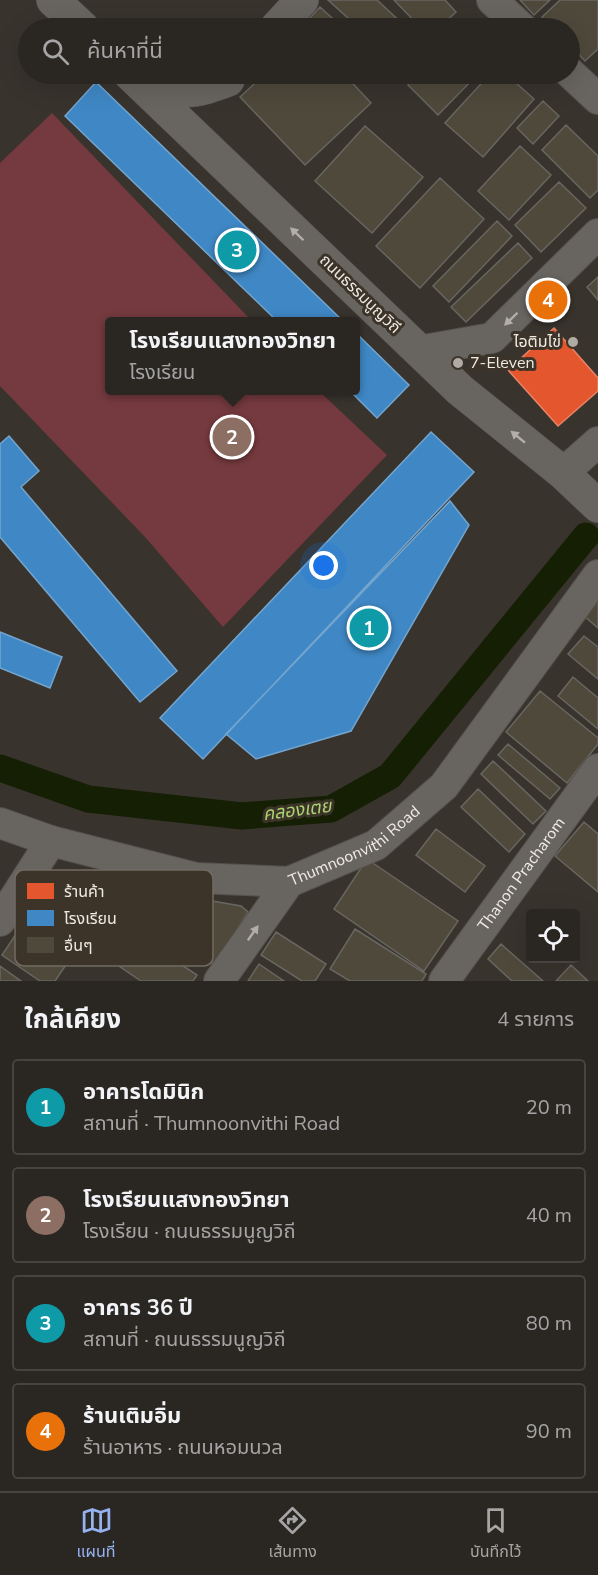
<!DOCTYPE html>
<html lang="th">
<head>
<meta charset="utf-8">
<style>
  body { margin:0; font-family:"Nunito Sans","Noto Sans Thai",sans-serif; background:#36322f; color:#f1f3f6 }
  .controls { position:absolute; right:18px; bottom:18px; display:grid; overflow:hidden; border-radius:6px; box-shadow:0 6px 24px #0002 }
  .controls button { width:54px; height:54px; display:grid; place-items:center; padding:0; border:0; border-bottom:2px solid #464340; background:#2a2622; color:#f1f3f6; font:30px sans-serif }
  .you { position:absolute; left:324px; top:566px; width:21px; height:21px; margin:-15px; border:4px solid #fff; border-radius:50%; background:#1a73e8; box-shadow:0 0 0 9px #1a73e833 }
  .badge { display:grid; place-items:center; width:39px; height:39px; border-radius:50%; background:#95b2f1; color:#fff; font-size:20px; font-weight:700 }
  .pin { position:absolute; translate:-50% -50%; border:3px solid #fff; box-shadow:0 2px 6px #0006 }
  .popup { position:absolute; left:105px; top:317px; width:255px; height:78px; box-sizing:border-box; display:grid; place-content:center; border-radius:6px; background:#2a2622; filter:drop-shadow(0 2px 4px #0005); font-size:20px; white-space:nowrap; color:#a5a5a5 }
  .popup b { font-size:22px; color:#f1f3f6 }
  .popup::after { content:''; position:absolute; left:50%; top:100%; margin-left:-12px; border:12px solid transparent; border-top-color:#2a2622 }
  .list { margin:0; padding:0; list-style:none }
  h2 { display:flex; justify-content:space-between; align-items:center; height:78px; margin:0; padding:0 24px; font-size:26px }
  h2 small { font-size:20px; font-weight:400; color:#a5a5a5 }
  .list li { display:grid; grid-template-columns:39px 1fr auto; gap:18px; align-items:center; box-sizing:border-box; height:96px; margin:0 12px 12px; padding:0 12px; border:2px solid #464340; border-radius:6px }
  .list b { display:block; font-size:22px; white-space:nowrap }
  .list p { margin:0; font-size:20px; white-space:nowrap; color:#a5a5a5 }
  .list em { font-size:20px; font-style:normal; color:#a5a5a5 }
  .icon { flex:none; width:33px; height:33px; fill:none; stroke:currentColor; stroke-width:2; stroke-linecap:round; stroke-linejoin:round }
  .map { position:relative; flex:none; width:598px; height:981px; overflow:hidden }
  .search { position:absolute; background:#2a2622; box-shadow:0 6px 24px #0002; left:18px; right:18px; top:18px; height:66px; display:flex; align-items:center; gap:15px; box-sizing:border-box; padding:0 21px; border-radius:33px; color:#a5a5a5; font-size:22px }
  .sheet { height:510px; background:#2a2622 }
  nav { display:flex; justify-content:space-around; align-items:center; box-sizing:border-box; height:84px; border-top:2px solid #464340; background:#2a2622; font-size:16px; color:#a5a5a5 }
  nav a { display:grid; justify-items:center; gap:3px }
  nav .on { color:#95b2f1 }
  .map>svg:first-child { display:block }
</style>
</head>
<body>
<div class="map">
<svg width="598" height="981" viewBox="0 0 598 981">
  <rect width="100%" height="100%" fill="#38332d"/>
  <path fill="#753a3f" d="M52,113L252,321L109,322V390L319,391L387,455L223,627L145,537L0,386V163Z"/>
  <path fill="#e4572e" stroke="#e88365" stroke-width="1.5" d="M554,328L598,378V391L558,426L508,370Z"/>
  <path fill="#3f88c5" stroke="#74a5ce" stroke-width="1.5" d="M96,82L344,322H278L65,116Z
    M355,332L409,385L377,418L349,390H355Z
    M431,432L474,472L203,759L160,718Z
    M9,436L39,471L21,487L177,671L140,702L0,537V444Z
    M450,501L469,525L351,731L256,759L226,734Z
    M0,632L62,657L50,688L0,668Z"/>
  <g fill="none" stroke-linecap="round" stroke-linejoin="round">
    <path stroke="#151f04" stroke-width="27" d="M0,768L88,799L242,816L331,809L390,776L586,536"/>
  </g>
  <path fill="#4e493b" stroke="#686661" stroke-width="1.5" d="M328,0H377L407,28H359Z
    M394,0H445L456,12L439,28H421Z
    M520,0H550L534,15Z
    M560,0H598V49L585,61L570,45V28H553L542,17Z
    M320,7L343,28H318L308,20Z
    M265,74H344L371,103L305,165L240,97Z
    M418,74H478L438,115L408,85Z
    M490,74H506L534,99L483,157L445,123Z
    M543,101L559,116L533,144L517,128Z
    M566,125L598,156V190L590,198L542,150Z
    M365,126L423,177L372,233L315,181Z
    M520,146L551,175L509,220L478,191Z
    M440,178L484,219L420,288L376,246Z
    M559,182L586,208L541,252L515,225Z
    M497,221L512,236L449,302L433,286Z
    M518,243L532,258L466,322L451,307Z
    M598,277V300L587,287Z
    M598,599V628L584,616Z
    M584,636L598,647V679L568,654Z
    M573,677L598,698V729L558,696Z
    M540,691L598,738V744L567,783L506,732Z
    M508,744L560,788L550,799L498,755Z
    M493,761L546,811L533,824L481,774Z
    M478,789L525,834L509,852L461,807Z
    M584,822L598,834V892L555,856Z
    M436,829L485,866L465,892L416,855Z
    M367,859L458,921L424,971L334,909Z
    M53,879L102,912L55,981H40L2,955Z
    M133,890L161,892L241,906L248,912L215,965L125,906L127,896Z
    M355,929L426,974L422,981H350L330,969Z
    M276,932L326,964L315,981H302L261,955Z
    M139,937L197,975L193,981H141L119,966Z
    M501,944L543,981H512L488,959Z
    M259,964L284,981H248Z
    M571,965L588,981H556Z
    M0,966L21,981H0Z"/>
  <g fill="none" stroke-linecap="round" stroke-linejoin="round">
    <defs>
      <g id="minor">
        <path d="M492,0L522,28"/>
        <path d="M570,73L598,99"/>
        <path d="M419,351L492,338L598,234"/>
        <path d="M563,473L598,442"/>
        <path id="s1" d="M0,823L51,841L196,878L289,882L376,845L444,786L598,575"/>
        <path d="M0,921L51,841"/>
        <path d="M219,981L289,882"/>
        <path id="s2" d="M444,981L598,769"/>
      </g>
      <path id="tertiary" d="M53,0L83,28
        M276,28L302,0
        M130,74L460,390L563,473L598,506
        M151,74C178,99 197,91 228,80"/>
    </defs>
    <use href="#minor" stroke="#55514c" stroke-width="32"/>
    <use href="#tertiary" stroke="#55514c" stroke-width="34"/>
    <use href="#minor" stroke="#686561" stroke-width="30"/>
    <use href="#tertiary" stroke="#686561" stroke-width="33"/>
  </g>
  <defs><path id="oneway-solid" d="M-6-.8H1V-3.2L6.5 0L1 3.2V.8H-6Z" transform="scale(1.5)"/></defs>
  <g fill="#b3aea9">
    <use href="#oneway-solid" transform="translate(297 234) rotate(-136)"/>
    <use href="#oneway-solid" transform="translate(511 319) rotate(136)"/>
    <use href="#oneway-solid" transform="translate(518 437) rotate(-141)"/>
    <use href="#oneway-solid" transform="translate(253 933) rotate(-55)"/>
  </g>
  <g fill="#b0aaa4" stroke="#3c3429" stroke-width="2">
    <circle cx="573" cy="342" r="6"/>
    <circle cx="458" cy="363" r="6"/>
  </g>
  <g text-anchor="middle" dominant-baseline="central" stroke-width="6" stroke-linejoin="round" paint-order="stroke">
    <g font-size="16" fill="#f0eae4" stroke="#3c3429">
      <text transform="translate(360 294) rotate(44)">ถนนธรรมนูญวิถี</text>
      <text stroke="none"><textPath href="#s1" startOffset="372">Thumnoonvithi Road</textPath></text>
      <text stroke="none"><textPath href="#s2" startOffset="132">Thanon Pracharom</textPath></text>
    </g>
    <g font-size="16" fill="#f0eae4" stroke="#3c3429" text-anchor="end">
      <text x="561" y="342">ไอติมไข่</text>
      <text x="470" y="363" text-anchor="start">7-Eleven</text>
    </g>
    <g font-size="18" font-style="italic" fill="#acd371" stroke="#3c3429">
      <text transform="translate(297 810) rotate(-7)">คลองเตย</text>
    </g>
  </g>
  <rect x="15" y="870" width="198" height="96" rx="9" fill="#3c3429" stroke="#726b61" stroke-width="1.5"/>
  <rect x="27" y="883" width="27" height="16" fill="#e4572e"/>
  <rect x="27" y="910" width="27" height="16" fill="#3f88c5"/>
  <rect x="27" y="937" width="27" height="16" fill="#4e493b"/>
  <g font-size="16" fill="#f0eae4">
    <text x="64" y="897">ร้านค้า</text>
    <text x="64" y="924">โรงเรียน</text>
    <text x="64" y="951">อื่นๆ</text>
  </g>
</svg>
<div class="controls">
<button><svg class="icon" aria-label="locate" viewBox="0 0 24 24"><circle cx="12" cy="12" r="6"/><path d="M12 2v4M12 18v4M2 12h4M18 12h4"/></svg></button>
</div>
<div class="you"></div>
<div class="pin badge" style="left:369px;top:628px;background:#0f9aa8">1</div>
<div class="pin badge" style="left:232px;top:437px;background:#8d6e63">2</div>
<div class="popup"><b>โรงเรียนแสงทองวิทยา</b>โรงเรียน</div>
<div class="pin badge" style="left:237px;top:250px;background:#0f9aa8">3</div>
<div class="pin badge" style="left:548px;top:300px;background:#e8710a">4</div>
<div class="search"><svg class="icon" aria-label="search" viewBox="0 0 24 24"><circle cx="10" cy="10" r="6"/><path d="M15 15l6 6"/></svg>ค้นหาที่นี่</div>
</div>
<section class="sheet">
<h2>ใกล้เคียง<small>4 รายการ</small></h2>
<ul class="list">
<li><span class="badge" style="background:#0f9aa8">1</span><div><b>อาคารโดมินิก</b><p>สถานที่ · Thumnoonvithi Road</p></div><em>20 m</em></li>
<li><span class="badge" style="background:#8d6e63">2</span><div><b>โรงเรียนแสงทองวิทยา</b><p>โรงเรียน · ถนนธรรมนูญวิถี</p></div><em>40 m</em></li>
<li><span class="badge" style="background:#0f9aa8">3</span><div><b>อาคาร 36 ปี</b><p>สถานที่ · ถนนธรรมนูญวิถี</p></div><em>80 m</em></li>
<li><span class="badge" style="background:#e8710a">4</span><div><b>ร้านเติมอิ่ม</b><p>ร้านอาหาร · ถนนหอมนวล</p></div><em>90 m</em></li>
</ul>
</section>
<nav>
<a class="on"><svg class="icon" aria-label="map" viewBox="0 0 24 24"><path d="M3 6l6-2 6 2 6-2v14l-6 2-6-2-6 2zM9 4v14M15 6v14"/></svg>แผนที่</a>
<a><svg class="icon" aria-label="directions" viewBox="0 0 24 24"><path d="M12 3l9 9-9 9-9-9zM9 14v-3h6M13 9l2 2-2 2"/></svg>เส้นทาง</a>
<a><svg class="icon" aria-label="saved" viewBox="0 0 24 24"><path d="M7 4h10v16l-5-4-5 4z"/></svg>บันทึกไว้</a>
</nav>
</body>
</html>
